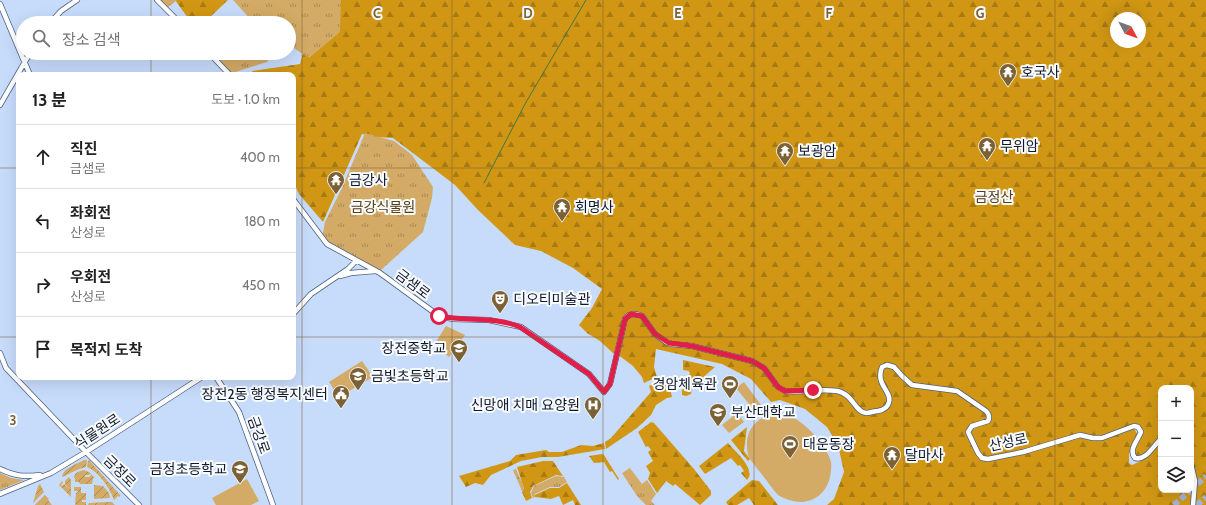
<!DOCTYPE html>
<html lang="ko">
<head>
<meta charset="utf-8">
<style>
  body { margin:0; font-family:Cabin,"Noto Sans KR",sans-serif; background:#f6f6f6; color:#222 }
  .controls { position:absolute; right:12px; bottom:12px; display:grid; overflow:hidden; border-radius:8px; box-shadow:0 4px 16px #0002 }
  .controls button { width:36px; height:36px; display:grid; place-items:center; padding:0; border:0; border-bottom:1px solid #e0e0e0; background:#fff; color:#222; font:20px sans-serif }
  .compass { position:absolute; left:1110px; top:12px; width:36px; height:36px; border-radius:50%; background:#fff; box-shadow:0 4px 16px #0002; rotate:131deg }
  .stop { position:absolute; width:12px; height:12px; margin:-9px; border:3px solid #e11d48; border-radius:50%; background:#fff }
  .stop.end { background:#e11d48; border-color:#fff; box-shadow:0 1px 4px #0008 }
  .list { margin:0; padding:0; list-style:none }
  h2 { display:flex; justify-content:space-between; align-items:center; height:52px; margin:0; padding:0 16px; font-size:17px }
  h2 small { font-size:13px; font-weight:400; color:#767676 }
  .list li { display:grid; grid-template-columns:26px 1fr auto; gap:12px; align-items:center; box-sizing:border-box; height:64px; padding:0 16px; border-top:1px solid #e0e0e0 }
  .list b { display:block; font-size:15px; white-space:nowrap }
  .list p { margin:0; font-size:13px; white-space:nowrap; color:#767676 }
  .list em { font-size:13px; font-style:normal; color:#767676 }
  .icon { flex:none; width:22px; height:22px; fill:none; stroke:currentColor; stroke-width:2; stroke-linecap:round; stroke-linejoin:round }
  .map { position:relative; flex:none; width:1206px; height:505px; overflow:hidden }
  .search { position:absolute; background:#fff; box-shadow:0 4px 16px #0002; left:16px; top:16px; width:280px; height:44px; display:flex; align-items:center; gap:10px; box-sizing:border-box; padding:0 14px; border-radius:22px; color:#767676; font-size:15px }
  .panel { position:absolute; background:#fff; box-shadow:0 4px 16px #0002; left:16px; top:72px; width:280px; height:308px; border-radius:8px }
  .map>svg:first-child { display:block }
</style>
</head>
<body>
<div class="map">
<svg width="1206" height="505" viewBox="0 0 1206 505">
  <defs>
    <pattern id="grass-dots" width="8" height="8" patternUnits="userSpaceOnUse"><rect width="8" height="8" fill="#d3ab66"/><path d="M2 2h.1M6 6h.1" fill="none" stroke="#aa8a54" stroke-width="1.8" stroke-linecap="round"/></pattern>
    <pattern id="forest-firs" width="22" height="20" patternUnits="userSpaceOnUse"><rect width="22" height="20" fill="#d19714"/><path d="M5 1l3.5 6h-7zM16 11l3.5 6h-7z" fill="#a87a12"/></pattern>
    <pattern id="park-tufts" width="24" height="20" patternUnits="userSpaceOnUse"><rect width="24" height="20" fill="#d3ab66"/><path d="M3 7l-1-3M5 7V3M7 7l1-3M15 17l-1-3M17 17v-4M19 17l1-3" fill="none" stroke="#aa8a54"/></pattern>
    <pattern id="garden-furrows" width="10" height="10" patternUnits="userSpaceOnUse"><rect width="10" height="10" fill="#d3ab66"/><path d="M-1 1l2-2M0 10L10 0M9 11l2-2" fill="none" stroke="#aa8a54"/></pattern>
  </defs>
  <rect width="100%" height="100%" fill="#c7dbfb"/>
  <path fill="url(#grass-dots)" d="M516,469L524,487L522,491L513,470Z"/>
  <path fill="url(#forest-firs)" fill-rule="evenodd" d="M175,0H228L208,19L188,18Z
    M263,0H1206V505H1195L1194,467L1191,462V388H1161V438C1154,446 1146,460 1134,456L1133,453L1140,437L1139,426L1101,437L1081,434L1023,451L985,458C976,451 973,442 970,431L983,424L990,415L958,390L913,385L887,364L880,373L889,401L884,409L865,412L838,390H785L779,386L764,367L752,361L671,343L656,334L642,314H628L614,354L600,341L587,333L579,325L592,308L602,289L573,268L541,251L515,245L478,210L455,185L393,138L377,137L362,134L323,222L299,194L293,181V75H254L252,71L300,64L304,49L289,23ZM1116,18H1140V42H1116Z
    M631,315L640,316L663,341L693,346L751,361L763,368L780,389L837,392L847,395L864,413L876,412L891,402L881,378L883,367H893L911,385L958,391L986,412L988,419L971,425L968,435L985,460L1000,459L1081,436L1099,441L1133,427L1138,435L1129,454V463L1132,465L1143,460L1161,441V490H1191V466L1194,482L1192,505H827L834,499L844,472L838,445L827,427L805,409L780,400L771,402L751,379L722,364L656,349L654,367L657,377L644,383L642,377L633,366L617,354L626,318Z
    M683,360L715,367L692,387L691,394L686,396L682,395V390L686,386L685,378L690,374L689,371L683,370Z
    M662,380L669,383L672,397L667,398L656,405L651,415L637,428L606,449L605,442L611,438L651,392L649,386Z
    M651,422L654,423L694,469L711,491V495L700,505L675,484L673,486L666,481L657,493L648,479L650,473L646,466L653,461L648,452L651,450L648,446L646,447L638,432Z
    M747,427L744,451L750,459L748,461L731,440Z
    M604,443L605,449L558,457H542L521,461L491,475L483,485L475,483L466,487L459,476L510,461L516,455L546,450L549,452H562L581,445L593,446Z
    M728,443C735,451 757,470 747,480L741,473L744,471L740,465L738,466L731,458L705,474L699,466Z
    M602,454L604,455L619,479L618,480L612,471L610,472L604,462L594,463L589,456Z
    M543,461H553L563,476L556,475L533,486L530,492L532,498L526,501L522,492L524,488L517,467Z
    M752,480L759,481L778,505H754L749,498L737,505H728L726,502Z
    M567,483L581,505H575L573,500L563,505L559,496L551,499L535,497V495L550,488H559Z"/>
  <path fill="url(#park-tufts)" d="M158,0H177L166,9Z
    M233,0H341L340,32L309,58L289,45V23H252L253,22Z
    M222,53H274L267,62L229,74L215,60Z
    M365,133L394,141L412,155L433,187L432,198L423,232L381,270L376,271L322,238L325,222L342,188Z
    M630,468L642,484L647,480L656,494L651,501L655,505H646L637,496L622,473Z
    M0,473L11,478L24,480L0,490Z
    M556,476L564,477L567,482L559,487H550L535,494V497L533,498L531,493L534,486Z"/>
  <path fill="url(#garden-furrows)" d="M84,460H87L86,467L79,469L62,477C63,468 77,464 84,460Z
    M89,460L120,495V497L118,496L114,500C109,487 100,473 87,467L88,461Z
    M84,470L91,473L89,475H85V477H89L92,474L93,477L95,476L93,479L92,484H80L79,482H75V478H74C74,473 79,471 84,470Z
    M69,477L71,480V497L59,485L62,481L63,482L61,485L62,486L64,484L69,489L65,484V481Z
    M40,484L44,492L33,503L38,486Z
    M94,485L103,486L109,493L110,498L94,499Z
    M74,487H81V493H86V500H82V502H86V505H76L75,504L76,493H77L78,491H74Z
    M45,495L49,499L48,500L52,505H35Z
    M107,502H112L115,505H88L89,503Z"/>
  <path fill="#d3ab66" d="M446,326L465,335L449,357L434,345Z
    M362,361L373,377L339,397L329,382Z
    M744,382L764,409L757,414L736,388Z
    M737,413L744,422L729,433L722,425Z
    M774,414C777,414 781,413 784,414C801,417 827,445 831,462C832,470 830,482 825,489C814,505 794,505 778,495C773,490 768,482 763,476C759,470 749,460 748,454C743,432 755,418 774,414Z
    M247,479L259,501L251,505H216L212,498Z"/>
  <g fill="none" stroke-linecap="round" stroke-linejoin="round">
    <path stroke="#41773e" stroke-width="1" d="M484,183L525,104L586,0"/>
    <path stroke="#a3b4d1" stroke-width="6" stroke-dasharray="6 3" stroke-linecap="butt" d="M1191,490L1206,476
      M1174,505L1191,490
      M1197,505L1206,497"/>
    <defs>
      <path id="secondary" d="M157,0L180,23
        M0,4L30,75
        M50,23L61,11L77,0
        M209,53L230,75
        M0,105L30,53
        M293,199L327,244L380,273L439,316L453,319L489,320L521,327L589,374L604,392L610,384L625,319C629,313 635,313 642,316L655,334L666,342L672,344L692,346L752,361L764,368L778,387L785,391C802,393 820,388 837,391C853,394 855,412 866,413C870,413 874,411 878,411C883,410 888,408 889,402C892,391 875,385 882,367L887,365L894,367L902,376L912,385L957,391L986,411C989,414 990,417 988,421L972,426L968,432L978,453L982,458L988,459L1023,452L1080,435L1093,438H1102L1134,426L1138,427L1141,432C1138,440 1128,450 1135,458C1146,461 1153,446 1161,439
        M340,276L351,273L375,271
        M293,314L311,294L348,269L356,261
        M0,353L6,368L86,452L139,505
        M216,377L239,412L273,505
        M1191,464L1195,481L1193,505
        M0,469C15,476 23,477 40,475
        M0,494L51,473L86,452L202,377"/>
    </defs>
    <use href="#secondary" stroke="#4c6183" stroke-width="6"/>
    <use href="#secondary" stroke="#fff" stroke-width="4.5"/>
  </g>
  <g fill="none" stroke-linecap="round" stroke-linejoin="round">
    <path stroke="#e11d48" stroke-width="5" d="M439,316C466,322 495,316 520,327L589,374L604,392L610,384L625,319L631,314L642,316L655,334L669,343L692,346L752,361L764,368L778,387L785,391L813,390"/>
  </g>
  <path fill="none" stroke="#7b6133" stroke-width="1" stroke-opacity="0.55" d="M151,0V23M302,0V505M452,0V505M603,0V505M754,0V505M904,0V505M1055,0V505M151,53V75M0,168H19M293,168H1206M0,337H19M293,337H1206M151,377V505"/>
  <defs>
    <symbol id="temple-pin" viewBox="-11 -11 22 30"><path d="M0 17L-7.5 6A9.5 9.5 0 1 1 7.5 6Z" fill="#7b6133" stroke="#f8fbff"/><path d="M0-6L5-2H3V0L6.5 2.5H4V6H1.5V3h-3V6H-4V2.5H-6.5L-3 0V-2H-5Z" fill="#fff"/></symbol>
    <symbol id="theatre-pin" viewBox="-11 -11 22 30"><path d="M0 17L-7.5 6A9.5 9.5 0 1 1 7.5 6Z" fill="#7b6133" stroke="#f8fbff"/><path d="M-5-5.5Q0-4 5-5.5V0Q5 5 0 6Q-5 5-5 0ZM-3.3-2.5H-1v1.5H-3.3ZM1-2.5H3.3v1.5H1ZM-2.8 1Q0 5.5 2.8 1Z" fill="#fff"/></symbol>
    <symbol id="school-pin" viewBox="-11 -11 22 30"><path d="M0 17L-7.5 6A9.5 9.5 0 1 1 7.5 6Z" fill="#7b6133" stroke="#f8fbff"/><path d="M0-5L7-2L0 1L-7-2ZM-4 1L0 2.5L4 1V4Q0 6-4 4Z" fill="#fff"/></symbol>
    <symbol id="stadium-pin" viewBox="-11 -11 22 30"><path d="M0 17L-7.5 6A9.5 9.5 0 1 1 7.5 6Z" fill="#7b6133" stroke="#f8fbff"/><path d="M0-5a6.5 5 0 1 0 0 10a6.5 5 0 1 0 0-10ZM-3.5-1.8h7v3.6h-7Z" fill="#fff"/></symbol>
    <symbol id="civic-pin" viewBox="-11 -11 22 30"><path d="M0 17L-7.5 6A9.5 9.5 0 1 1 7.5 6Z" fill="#7b6133" stroke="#f8fbff"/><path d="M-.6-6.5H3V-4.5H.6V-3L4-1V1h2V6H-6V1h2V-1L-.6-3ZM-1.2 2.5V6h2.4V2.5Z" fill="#fff"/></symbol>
    <symbol id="hospital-pin" viewBox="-11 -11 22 30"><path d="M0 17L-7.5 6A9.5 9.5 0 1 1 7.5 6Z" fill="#7b6133" stroke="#f8fbff"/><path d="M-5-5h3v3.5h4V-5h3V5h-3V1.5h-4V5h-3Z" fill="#fff"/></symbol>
    <symbol id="university-pin" viewBox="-11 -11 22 30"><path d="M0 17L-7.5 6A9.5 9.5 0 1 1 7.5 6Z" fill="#7b6133" stroke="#f8fbff"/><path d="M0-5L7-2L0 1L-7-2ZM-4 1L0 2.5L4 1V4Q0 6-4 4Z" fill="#fff"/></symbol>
  </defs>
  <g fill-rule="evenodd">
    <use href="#temple-pin" x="998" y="62" width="20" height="27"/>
    <use href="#temple-pin" x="977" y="136" width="20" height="27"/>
    <use href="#temple-pin" x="775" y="141" width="20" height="27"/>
    <use href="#temple-pin" x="326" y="170" width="20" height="27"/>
    <use href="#temple-pin" x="552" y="197" width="20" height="27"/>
    <use href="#theatre-pin" x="490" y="289" width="20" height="27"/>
    <use href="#school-pin" x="449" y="338" width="20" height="27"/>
    <use href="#school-pin" x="348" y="366" width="20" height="27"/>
    <use href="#stadium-pin" x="720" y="374" width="20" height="27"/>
    <use href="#civic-pin" x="331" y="384" width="20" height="27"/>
    <use href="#hospital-pin" x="583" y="395" width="20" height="27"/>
    <use href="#university-pin" x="708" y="402" width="20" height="27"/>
    <use href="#stadium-pin" x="780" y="434" width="20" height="27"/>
    <use href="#temple-pin" x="882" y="445" width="20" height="27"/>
    <use href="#school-pin" x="230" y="459" width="20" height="27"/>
  </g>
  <g text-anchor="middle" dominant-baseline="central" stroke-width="4" stroke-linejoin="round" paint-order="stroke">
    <g font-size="14" fill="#111928" stroke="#f8fbff" text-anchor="start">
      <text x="1021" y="72">호국사</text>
      <text x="1000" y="146">무위암</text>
      <text x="798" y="151">보광암</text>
      <text x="349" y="180">금강사</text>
      <text x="575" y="207">회명사</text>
      <text x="513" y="299">디오티미술관</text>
      <text x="446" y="348" text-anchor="end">장전중학교</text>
      <text x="371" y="376">금빛초등학교</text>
      <text x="717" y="384" text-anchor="end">경암체육관</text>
      <text x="328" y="394" text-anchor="end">장전2동 행정복지센터</text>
      <text x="580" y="405" text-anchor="end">신망애 치매 요양원</text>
      <text x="731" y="412">부산대학교</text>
      <text x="803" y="444">대운동장</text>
      <text x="905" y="455">달마사</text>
      <text x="227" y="469" text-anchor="end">금정초등학교</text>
    </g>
    <g font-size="14" fill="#584012" stroke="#f8fbff">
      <text x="994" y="197">금정산</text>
      <text x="383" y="207">금강식물원</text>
    </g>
    <g font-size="14" fill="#111928" stroke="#f8fbff">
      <text transform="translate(413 284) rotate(37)">금샘로</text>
      <text transform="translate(97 431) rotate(-33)">식물원로</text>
      <text transform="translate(259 435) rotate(70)">금강로</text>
      <text transform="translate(1008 442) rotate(-12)">산성로</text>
      <text transform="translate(120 471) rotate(45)">금정로</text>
    </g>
  </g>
  <g font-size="13" text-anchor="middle" font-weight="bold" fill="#7b6133" stroke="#f8fbff" stroke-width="4" stroke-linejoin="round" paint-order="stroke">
    <text x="377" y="18">C</text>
    <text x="528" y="18">D</text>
    <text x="678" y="18">E</text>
    <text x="829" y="18">F</text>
    <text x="980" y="18">G</text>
    <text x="13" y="425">3</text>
  </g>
</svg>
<div class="controls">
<button>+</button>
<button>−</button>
<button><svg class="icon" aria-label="layers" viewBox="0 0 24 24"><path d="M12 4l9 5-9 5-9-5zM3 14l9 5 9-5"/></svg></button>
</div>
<svg class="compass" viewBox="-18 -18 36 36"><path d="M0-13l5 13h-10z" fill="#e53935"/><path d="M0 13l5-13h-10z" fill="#767676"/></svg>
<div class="stop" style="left:439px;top:316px"></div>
<div class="stop end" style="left:813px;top:390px"></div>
<div class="search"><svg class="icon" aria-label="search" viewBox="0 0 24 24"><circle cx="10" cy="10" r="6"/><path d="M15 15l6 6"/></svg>장소 검색</div>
<section class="panel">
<h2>13 분<small>도보 · 1.0 km</small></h2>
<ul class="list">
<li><svg class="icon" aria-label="ahead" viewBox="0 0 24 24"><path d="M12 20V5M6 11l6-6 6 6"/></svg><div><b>직진</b><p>금샘로</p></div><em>400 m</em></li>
<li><svg class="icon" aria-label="left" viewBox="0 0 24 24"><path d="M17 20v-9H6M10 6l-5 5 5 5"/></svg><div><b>좌회전</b><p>산성로</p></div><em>180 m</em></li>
<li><svg class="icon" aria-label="right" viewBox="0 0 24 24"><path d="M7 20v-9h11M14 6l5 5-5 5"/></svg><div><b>우회전</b><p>산성로</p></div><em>450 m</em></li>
<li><svg class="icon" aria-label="arrive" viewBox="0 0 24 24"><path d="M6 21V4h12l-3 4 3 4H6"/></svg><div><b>목적지 도착</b></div></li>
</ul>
</section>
</div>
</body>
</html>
